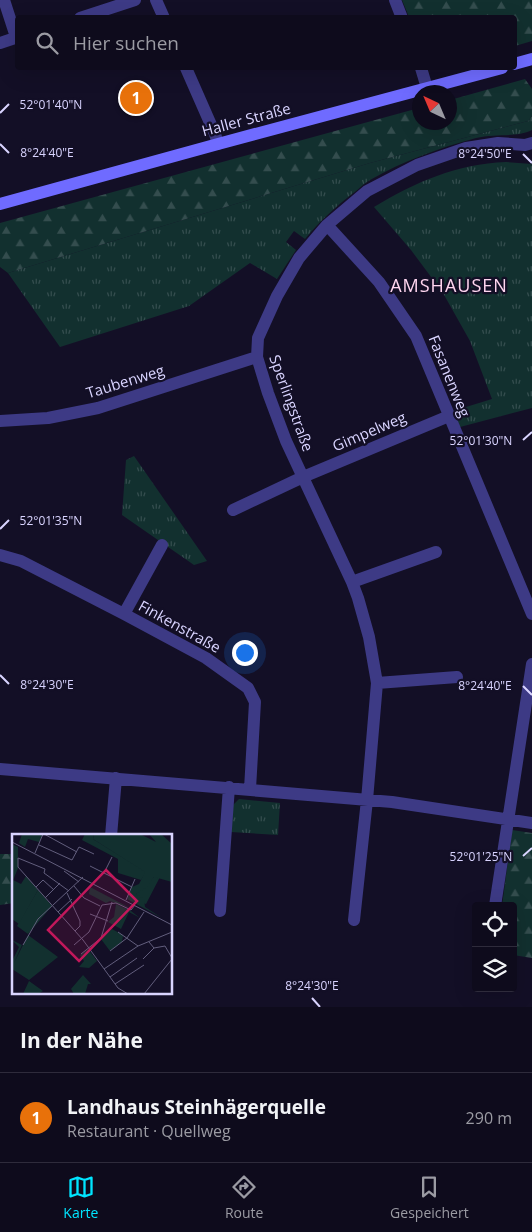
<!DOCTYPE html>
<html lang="de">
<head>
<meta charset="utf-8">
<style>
  body { margin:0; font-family:"Open Sans",sans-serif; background:#171425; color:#f1f3f6 }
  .controls { position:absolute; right:15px; bottom:15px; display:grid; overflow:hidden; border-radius:5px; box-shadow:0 5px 20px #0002 }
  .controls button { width:45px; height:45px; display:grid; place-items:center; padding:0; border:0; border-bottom:1px solid #2e2b3b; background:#0e0b1c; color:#f1f3f6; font:25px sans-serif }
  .compass { position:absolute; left:412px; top:85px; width:45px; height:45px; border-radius:50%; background:#0e0b1c; box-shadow:0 5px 20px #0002; rotate:316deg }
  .you { position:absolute; left:244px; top:652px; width:18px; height:18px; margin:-12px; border:4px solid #fff; border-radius:50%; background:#1a73e8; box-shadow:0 0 0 8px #1a73e833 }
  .badge { display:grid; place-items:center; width:32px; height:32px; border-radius:50%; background:#00e5ff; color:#fff; font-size:16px; font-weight:700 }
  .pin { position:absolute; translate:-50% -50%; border:2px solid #fff; box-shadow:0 1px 5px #0006 }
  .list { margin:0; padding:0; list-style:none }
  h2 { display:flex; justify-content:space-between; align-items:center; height:65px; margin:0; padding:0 20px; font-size:21px }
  h2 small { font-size:16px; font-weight:400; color:#9b9ba3 }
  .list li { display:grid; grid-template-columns:32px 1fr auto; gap:15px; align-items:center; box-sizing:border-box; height:90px; padding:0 20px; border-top:1px solid #2e2b3b }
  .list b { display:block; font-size:19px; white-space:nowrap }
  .list p { margin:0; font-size:16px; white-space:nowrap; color:#9b9ba3 }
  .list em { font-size:16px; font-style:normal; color:#9b9ba3 }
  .icon { flex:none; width:28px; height:28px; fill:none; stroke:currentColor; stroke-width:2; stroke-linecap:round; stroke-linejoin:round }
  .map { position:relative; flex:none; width:532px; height:1007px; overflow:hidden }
  .search { position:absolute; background:#0e0b1c; box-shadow:0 5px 20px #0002; left:15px; right:15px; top:15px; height:55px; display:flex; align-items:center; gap:12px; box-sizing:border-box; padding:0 18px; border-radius:5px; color:#9b9ba3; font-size:19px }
  .sheet { height:155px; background:#0e0b1c }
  nav { display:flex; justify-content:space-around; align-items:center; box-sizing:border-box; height:70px; border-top:1px solid #2e2b3b; background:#0e0b1c; font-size:14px; color:#9b9ba3 }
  nav a { display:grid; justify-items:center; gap:2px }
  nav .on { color:#00e5ff }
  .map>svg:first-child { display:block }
</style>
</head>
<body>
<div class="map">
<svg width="532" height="1007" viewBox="0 0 532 1007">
  <defs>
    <pattern id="grass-tufts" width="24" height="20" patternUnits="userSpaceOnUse" patternTransform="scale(1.25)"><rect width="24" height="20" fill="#12302f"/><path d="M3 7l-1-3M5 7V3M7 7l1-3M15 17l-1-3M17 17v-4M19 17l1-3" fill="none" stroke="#344d4e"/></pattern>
    <pattern id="forest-firs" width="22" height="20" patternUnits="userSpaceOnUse" patternTransform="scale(1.25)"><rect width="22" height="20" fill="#12302f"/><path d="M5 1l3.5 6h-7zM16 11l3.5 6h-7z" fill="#344d4e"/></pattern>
  </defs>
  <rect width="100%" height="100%" fill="#130f26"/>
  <path fill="url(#grass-tufts)" d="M532,116V130C516,138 495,133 476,138C439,148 403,161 370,180C363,184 358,190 352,194C334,208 319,222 305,239L294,231L286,242L296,250L277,279L250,263L189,306L60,347L8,273L370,163L528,121Z
    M506,162L532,164V408L460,427L453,411L492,399L470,341L443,293L411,250L374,207C415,182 457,164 506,162Z
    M134,456L207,561L194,565L122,515L126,460Z
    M239,799L280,803L278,835L231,832L233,805Z"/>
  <path fill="url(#forest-firs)" d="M402,0H532V41L515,46L514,18L409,17Z
    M525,79L532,89V116L528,121L370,163L8,273L0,267V223L419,108L420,122H450V100Z
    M512,830L532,833V958L513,955V906H502Z
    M0,854H14V903L0,905Z"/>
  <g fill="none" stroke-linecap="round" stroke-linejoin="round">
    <path stroke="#3d3a85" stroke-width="12" d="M4,0L16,37
      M156,0L164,18
      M395,0L402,18
      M80,18L135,0
      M0,43L18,37
      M186,68L215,134L218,144
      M421,68L427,88
      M327,225L379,282L416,336L532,614
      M0,421L48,418L98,408L257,357
      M233,510L303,477L449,416
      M0,555L21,561L124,614L206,658L248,688L255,702L250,789
      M352,582L436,552
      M124,614L162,545
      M377,683L457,677
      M0,769L392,802L532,823
      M111,836L116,778
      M495,906L532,664
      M220,911L229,787
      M354,920L367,800L377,683L369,637L358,598L352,582L286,441L268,393L257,357L258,338L277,296L299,258L327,225L367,191L417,165L466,148L498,143L525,145L532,143"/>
    <path stroke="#6f6bff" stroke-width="12" d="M514,64L532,59
      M0,204L218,144L502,68"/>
  </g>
  <path fill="none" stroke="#d9d4ff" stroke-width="2" d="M0,113L9,104M0,144L9,153M523,154L532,163M523,440L532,432M0,529L9,520M0,675L9,684M523,686L532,695M523,856L532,848M312,998L320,1007"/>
  <g text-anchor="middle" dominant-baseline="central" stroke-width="4.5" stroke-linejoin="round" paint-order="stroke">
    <g font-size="15" fill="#d9d4ff" stroke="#130f26">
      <text transform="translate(246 119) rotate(-15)">Haller Straße</text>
      <text transform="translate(450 376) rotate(68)">Fasanenweg</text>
      <text transform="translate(125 381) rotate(-17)">Taubenweg</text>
      <text transform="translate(292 403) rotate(70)">Sperlingstraße</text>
      <text transform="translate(369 431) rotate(-23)">Gimpelweg</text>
      <text transform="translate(180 626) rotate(29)">Finkenstraße</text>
    </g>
    <g font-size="18" letter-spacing="1" fill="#ffd6f0" stroke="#130f26">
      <text x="449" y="285">AMSHAUSEN</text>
    </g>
  </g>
  <g transform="translate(12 834)">
    <rect width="160" height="160" fill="#130f26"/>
    <path d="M73,0H82L81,5L134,38L129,46L106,39V25L70,6ZM142,43H148L134,70L131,69L124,60ZM78,53L118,74L121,73L118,74L98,67L94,69L77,60ZM26,56L40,72L16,100L5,92ZM104,70L119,77L128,84L117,78L109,95L96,88L102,83ZM16,101L46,123L17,146L0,135V127L7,113L0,106L10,111L2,129ZM17,147L31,157L26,160H11Z" fill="#12302f"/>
    <path d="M10,0H31L27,8L16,5L13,13L7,9ZM82,0H128L144,8L137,0H149L160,10V48L142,43L135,53L124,60L132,65L133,73L150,84L115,65L120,53L127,50L133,38L81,5ZM0,10L6,13V34L0,49ZM100,95L111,101L110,108L98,117L89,105ZM76,115L85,127L77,134L67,133L72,127L68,121ZM71,141L79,150H76L73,160H62L59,155Z" fill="#12302f"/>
    <path d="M14,42L26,56L7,90L0,85V49L1,46L9,50Z" fill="#12302f"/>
    <path fill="none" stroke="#625e7d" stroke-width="1" d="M32,0L65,18M0,8L160,91M27,11L60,26L67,13L82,20M23,19L31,0M78,32L120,53M52,37L67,48M92,39L100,23M62,52L72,64L88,72M24,53L31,46L42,56M57,57L32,39L33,35L6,24V33L71,106L106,154L116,160M55,59L68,87V92L63,97M33,64L48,49M114,66L123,45M46,78L60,65M78,80L96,87M106,98L126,112M137,108L142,114L153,112L160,124M11,111L26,85L71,43M62,111L77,98L90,71L104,69L119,76L123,71M98,117L115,104L132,78M69,120L89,104L100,68M131,125L142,114M92,135L126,112L160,98M98,143L125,124M103,150L132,131M132,160L160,125"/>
    <path fill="#c2185b" fill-opacity="0.15" stroke="#c2185b" stroke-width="2.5" d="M94,36L125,67L67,127L36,96Z"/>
    <rect width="160" height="160" fill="none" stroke="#d9d4ff" stroke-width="2.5"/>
  </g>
  <g font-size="12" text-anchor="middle" fill="#d9d4ff" stroke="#130f26" stroke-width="4.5" stroke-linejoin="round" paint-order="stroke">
    <text x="51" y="109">52°01'40"N</text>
    <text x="47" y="157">8°24'40"E</text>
    <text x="485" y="158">8°24'50"E</text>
    <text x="481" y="445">52°01'30"N</text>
    <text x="51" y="525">52°01'35"N</text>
    <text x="47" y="689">8°24'30"E</text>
    <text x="485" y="690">8°24'40"E</text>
    <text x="481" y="861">52°01'25"N</text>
    <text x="312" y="990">8°24'30"E</text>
  </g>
</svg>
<div class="controls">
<button><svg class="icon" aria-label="locate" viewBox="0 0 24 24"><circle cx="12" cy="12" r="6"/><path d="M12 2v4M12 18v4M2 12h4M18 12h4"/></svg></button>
<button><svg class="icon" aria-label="layers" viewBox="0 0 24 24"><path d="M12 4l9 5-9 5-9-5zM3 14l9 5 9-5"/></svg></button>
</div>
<svg class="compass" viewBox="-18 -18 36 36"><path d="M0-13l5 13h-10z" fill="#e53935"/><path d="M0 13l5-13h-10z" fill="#9b9ba3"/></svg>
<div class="you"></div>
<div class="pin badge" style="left:136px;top:98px;background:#e8710a">1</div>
<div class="search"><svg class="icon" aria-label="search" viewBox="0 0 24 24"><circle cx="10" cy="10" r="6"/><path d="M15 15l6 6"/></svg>Hier suchen</div>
</div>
<section class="sheet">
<h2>In der Nähe<small></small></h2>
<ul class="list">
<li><span class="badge" style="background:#e8710a">1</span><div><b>Landhaus Steinhägerquelle</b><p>Restaurant · Quellweg</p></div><em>290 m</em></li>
</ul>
</section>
<nav>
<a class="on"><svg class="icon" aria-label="map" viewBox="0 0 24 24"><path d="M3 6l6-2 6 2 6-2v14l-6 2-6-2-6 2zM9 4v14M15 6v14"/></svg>Karte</a>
<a><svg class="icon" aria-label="directions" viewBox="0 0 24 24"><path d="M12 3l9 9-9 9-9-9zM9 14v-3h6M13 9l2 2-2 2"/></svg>Route</a>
<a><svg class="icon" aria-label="saved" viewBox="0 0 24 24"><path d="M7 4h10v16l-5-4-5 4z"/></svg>Gespeichert</a>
</nav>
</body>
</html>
